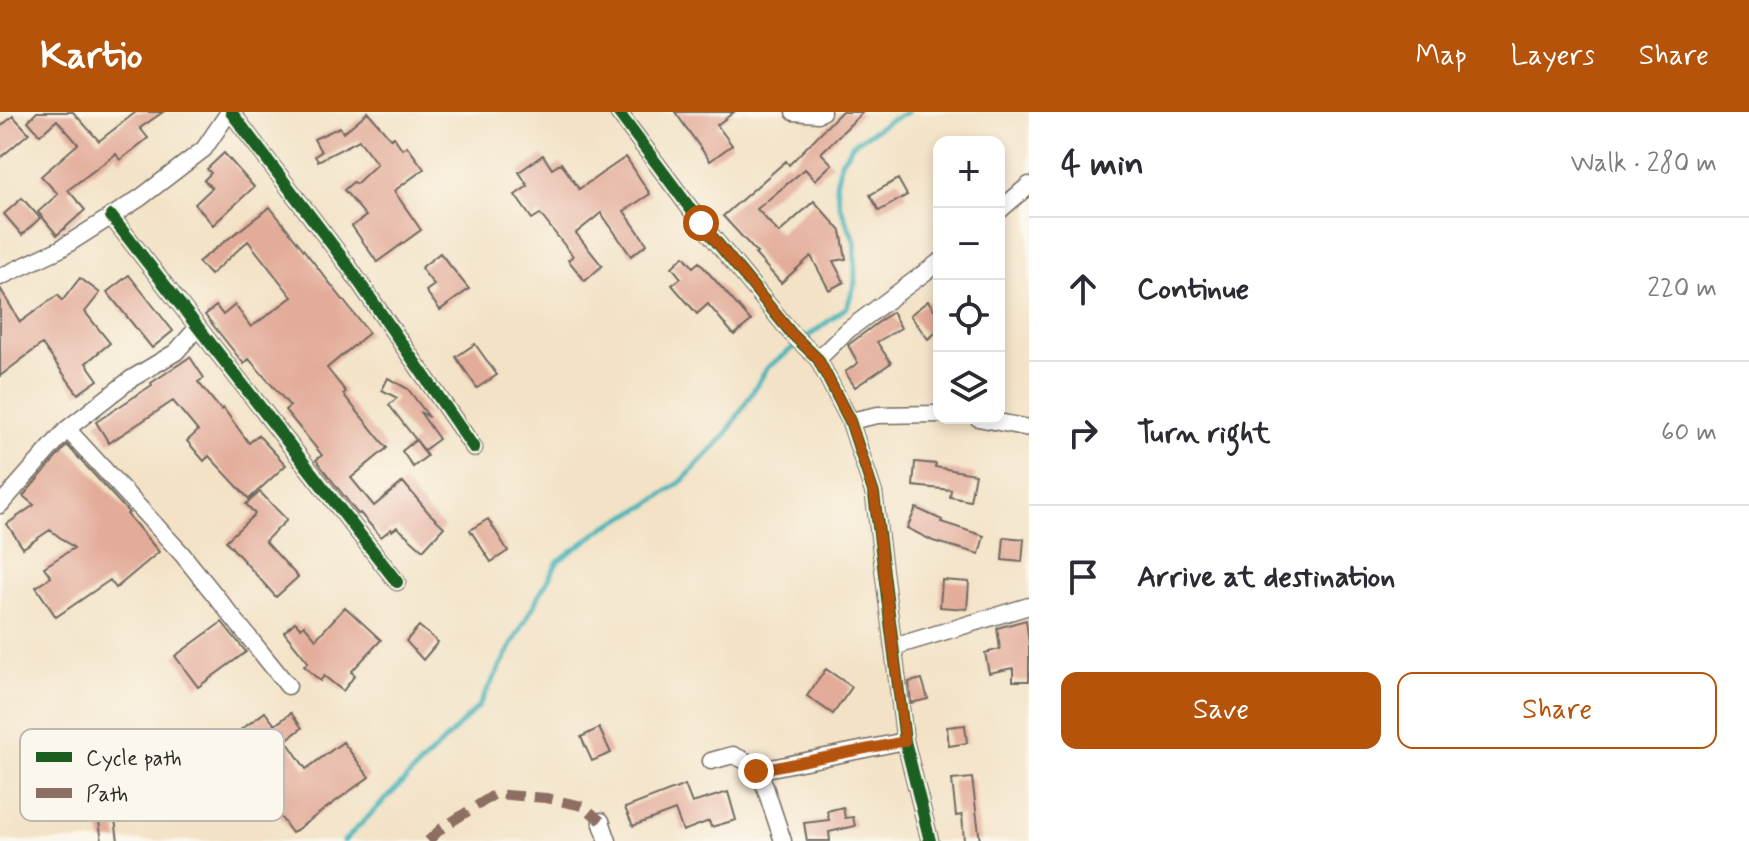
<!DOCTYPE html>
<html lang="en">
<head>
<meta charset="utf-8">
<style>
  body { margin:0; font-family:Mynerve,sans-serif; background:#f7f7f7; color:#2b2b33 }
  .controls { position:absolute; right:24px; top:24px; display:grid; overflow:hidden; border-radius:16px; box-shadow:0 4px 12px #0003 }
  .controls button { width:72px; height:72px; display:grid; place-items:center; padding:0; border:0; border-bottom:2px solid #e1e1e2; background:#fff; color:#2b2b33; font:40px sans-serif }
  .stop { position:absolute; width:24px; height:24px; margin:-18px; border:6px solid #b45309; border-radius:50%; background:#fff }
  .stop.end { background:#b45309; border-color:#fff; box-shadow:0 2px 8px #0008 }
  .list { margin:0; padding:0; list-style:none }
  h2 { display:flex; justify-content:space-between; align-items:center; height:104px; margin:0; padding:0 32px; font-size:34px }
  h2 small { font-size:26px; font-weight:400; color:#7c7c81 }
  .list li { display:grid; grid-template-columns:52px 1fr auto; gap:24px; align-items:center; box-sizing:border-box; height:144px; padding:0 32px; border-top:2px solid #e1e1e2 }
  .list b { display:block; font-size:30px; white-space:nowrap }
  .list em { font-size:26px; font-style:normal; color:#7c7c81 }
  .actions { display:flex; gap:16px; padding:24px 32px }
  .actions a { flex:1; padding:18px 0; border:2px solid #b45309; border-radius:16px; text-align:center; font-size:28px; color:#b45309 }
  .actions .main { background:#b45309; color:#fff }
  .icon { flex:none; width:44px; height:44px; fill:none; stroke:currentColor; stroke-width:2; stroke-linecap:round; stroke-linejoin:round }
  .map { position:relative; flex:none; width:1029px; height:729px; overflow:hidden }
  header { display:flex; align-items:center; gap:48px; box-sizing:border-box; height:112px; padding:0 40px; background:#b45309; color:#fff }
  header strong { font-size:38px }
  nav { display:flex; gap:44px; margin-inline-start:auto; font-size:28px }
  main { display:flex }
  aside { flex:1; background:#fff }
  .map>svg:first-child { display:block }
</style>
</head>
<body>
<header>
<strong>Kartio</strong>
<nav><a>Map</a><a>Layers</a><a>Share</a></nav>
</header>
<main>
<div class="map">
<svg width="1029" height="729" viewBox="0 0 1029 729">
  <rect width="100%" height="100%" fill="#fbf7ec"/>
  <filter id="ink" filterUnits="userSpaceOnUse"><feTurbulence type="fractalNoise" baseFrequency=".0125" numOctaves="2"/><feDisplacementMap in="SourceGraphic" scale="16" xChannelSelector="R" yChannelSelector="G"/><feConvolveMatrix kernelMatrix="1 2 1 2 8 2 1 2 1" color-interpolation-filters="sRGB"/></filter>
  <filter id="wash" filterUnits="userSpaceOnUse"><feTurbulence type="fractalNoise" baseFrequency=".006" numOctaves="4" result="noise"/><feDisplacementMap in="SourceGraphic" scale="32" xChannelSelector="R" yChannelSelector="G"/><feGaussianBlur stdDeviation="1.8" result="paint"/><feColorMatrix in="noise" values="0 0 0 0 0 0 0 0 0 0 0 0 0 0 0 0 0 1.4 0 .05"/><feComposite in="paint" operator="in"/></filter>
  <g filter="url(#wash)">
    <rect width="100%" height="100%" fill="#f3e2c6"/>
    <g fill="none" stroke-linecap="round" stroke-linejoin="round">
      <path stroke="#41b2b8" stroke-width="5" d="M344,729L478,595L558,449L605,415L646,394L681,370L725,324L768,255L847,195L855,171V130L840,94L836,72L841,50L853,32L889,9L908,0"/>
    </g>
    <g id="blocks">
      <path fill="#e3ab99" d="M37,0H73L99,29L136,0H163L140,16L148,26L120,48L116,42L68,78L85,98L57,123L38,100L58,82L41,64L78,32L57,8L40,23L28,9Z
        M368,0L391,27L394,25L402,37L407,34L424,57L394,79L421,118L377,150L352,114L366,104L344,78L353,70L356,72L377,52L359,28L318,49L315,44L321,40L314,27L340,15L343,21Z
        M675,0H734L717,13L732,33L710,49Z
        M841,0H863L821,41L832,52L815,68L805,57L757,97L779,121L814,89L841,119L846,147L833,149L844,170L829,178L811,144L781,171L755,142L757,141L723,104L786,49L789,53Z
        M13,4L29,21L0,46V15Z
        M224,41L254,75L213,113L195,92L212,76L204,68L211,61L207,57Z
        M543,43L552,57L561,51L579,77L626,45L650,82L624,99L647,132L631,144L601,101L576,121L602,154L585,169L568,148L573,144L540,102L532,107L515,83L528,74L519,60Z
        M898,67L907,83L879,99L870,83Z
        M22,86L40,106L22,123L4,102Z
        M270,95L369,221L327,256L346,280L343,282L387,336L351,366L374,394L403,370L428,400L444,415L423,438L397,415L392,419L391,417L381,425L360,401L358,402L316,348L322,343L285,298L290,294L249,247L244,252L205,203L216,194L223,203L235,193L251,215L292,185L248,129L210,163L198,150Z
        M440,141L469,177L440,198L426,179L434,173L421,156Z
        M684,144L693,155L699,150L751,209L734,223L708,192L697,202L672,173L681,166L672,155Z
        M129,163L173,219L152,236L107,180Z
        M80,166L100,181L85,200L110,231L86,251L98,268L78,282L42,232L0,264V176L20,210L58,183L62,189Z
        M928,189L939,204V218L928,227L910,203Z
        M892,200L901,216L877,230L891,251L855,275L845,260L858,251L848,233Z
        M475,232L497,263L477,276L456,245Z
        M190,245L204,266L198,270L221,298L223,296L249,331L258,323L286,353L249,387L209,344L204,349L187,329L198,319L173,289L109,331L96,310L152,273L151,271Z
        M388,266L408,277L429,305L420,300L439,327L424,338L389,293L397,286L382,278Z
        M416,328L427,344L413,355L402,339Z
        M67,333L129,401L127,402L159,440L116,476L110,468L56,505L36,475L51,465L44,455L74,436L50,418L23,436L7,412L34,393L23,384Z
        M915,350L936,352L935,355L975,362L970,389L950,385L951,378L913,374Z
        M260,380L287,408L265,429L298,465L276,485L226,429L255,402L246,392Z
        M916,396L942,408L941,410L984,424L979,442L933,429L907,416Z
        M488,407L508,439L491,450L470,418Z
        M1004,425L1024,427L1022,450L1002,448Z
        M942,468L969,470L967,497L940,495Z
        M345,495L381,528L351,560L355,563L343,579L324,564L320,569L304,554L308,550L284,520L295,510L301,516L304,513L316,527Z
        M1026,508L1029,532V569H1013V556L989,561L985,541L1000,537L997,516Z
        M222,510L246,540L198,575L175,544Z
        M419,514L438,530L423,548L406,529Z
        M826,557L852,575L833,602L807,584Z
        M922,567L928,587L911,591L909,570Z
        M265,600L275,613L291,601L302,616L286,628L306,657L343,630L369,665L292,721L267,686L278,678L260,653L210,690L186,658Z
        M965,613L967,631L949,634L947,615Z
        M599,616L611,641L592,649L581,625Z
        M972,666L980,729H964L962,703L956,704L952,668Z
        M685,673L692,691L728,680L736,708L711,715L709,709L683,719L675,698L633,714L625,696Z
        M843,695L845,706L853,705L855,714L829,720L830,729H807L804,711L829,708L827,699Z
        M115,707L118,729H102L99,710Z"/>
    </g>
  </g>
  <g filter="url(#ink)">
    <use href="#blocks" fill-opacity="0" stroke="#716b61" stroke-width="2"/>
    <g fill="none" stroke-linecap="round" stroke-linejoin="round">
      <defs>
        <path id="minor" d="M231,0L346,151L474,336
          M618,0L701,111L792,222L818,247L850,309L874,382L905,629L930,729
          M794,0L818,2L822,0
          M999,99L1029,73
          M111,104L397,470
          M0,165L60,137L140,86L204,37L229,0
          M818,247L848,218L939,150
          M978,306L1029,316
          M850,309L878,303L939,302
          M67,317L182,442L288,574
          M0,393L67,317L131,267L176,240L198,215
          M893,535L1029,494
          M711,649L733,643L750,651L762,666L783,729
          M756,659L905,629
          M601,709L608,729"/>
      </defs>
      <use href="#minor" stroke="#716b61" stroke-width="19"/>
      <use href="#minor" stroke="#fff" stroke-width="16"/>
      <path stroke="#8d6e63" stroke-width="10" stroke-dasharray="20 10" stroke-linecap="butt" d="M428,729L442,716L495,682L546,686L583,694L601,709"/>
      <defs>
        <path id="cycleway" d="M231,0L346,151L474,336
          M618,0L701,111L792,222L818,247L850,309L874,382L905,629L930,729
          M111,104L397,470"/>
      </defs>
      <use href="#cycleway" stroke="#fbf7ec" stroke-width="17"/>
      <use href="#cycleway" stroke="#1b5e20" stroke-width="12"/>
    </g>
  </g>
  <g fill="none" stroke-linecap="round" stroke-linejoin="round" filter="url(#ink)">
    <path stroke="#b45309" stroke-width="10" d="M701,111L792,222L818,247L850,309L874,382L905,629L756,659"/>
  </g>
  <rect x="20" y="617" width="264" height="92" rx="12" fill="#fbf7ec" stroke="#bdbab2" stroke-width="2"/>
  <rect x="36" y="640" width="36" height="10" fill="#1b5e20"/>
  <rect x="36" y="676" width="36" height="10" fill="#8d6e63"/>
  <g font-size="22" fill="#2b2b2b">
    <text x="86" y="653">Cycle path</text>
    <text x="86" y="689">Path</text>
  </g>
</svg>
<div class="controls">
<button>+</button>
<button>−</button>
<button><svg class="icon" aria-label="locate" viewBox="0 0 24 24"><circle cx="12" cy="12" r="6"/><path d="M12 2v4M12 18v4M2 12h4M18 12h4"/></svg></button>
<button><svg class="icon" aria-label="layers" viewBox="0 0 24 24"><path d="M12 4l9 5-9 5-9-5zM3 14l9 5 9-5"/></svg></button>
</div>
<div class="stop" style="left:701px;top:111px"></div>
<div class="stop end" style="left:756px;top:659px"></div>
</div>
<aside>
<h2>4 min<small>Walk · 280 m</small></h2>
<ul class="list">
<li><svg class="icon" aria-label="ahead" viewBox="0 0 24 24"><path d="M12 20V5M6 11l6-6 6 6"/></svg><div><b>Continue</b></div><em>220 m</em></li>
<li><svg class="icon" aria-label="right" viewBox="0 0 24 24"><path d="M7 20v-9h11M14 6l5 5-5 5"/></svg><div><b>Turn right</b></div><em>60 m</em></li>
<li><svg class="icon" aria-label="arrive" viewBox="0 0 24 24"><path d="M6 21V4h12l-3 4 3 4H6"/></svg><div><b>Arrive at destination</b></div></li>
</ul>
<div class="actions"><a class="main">Save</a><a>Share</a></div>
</aside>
</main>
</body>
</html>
